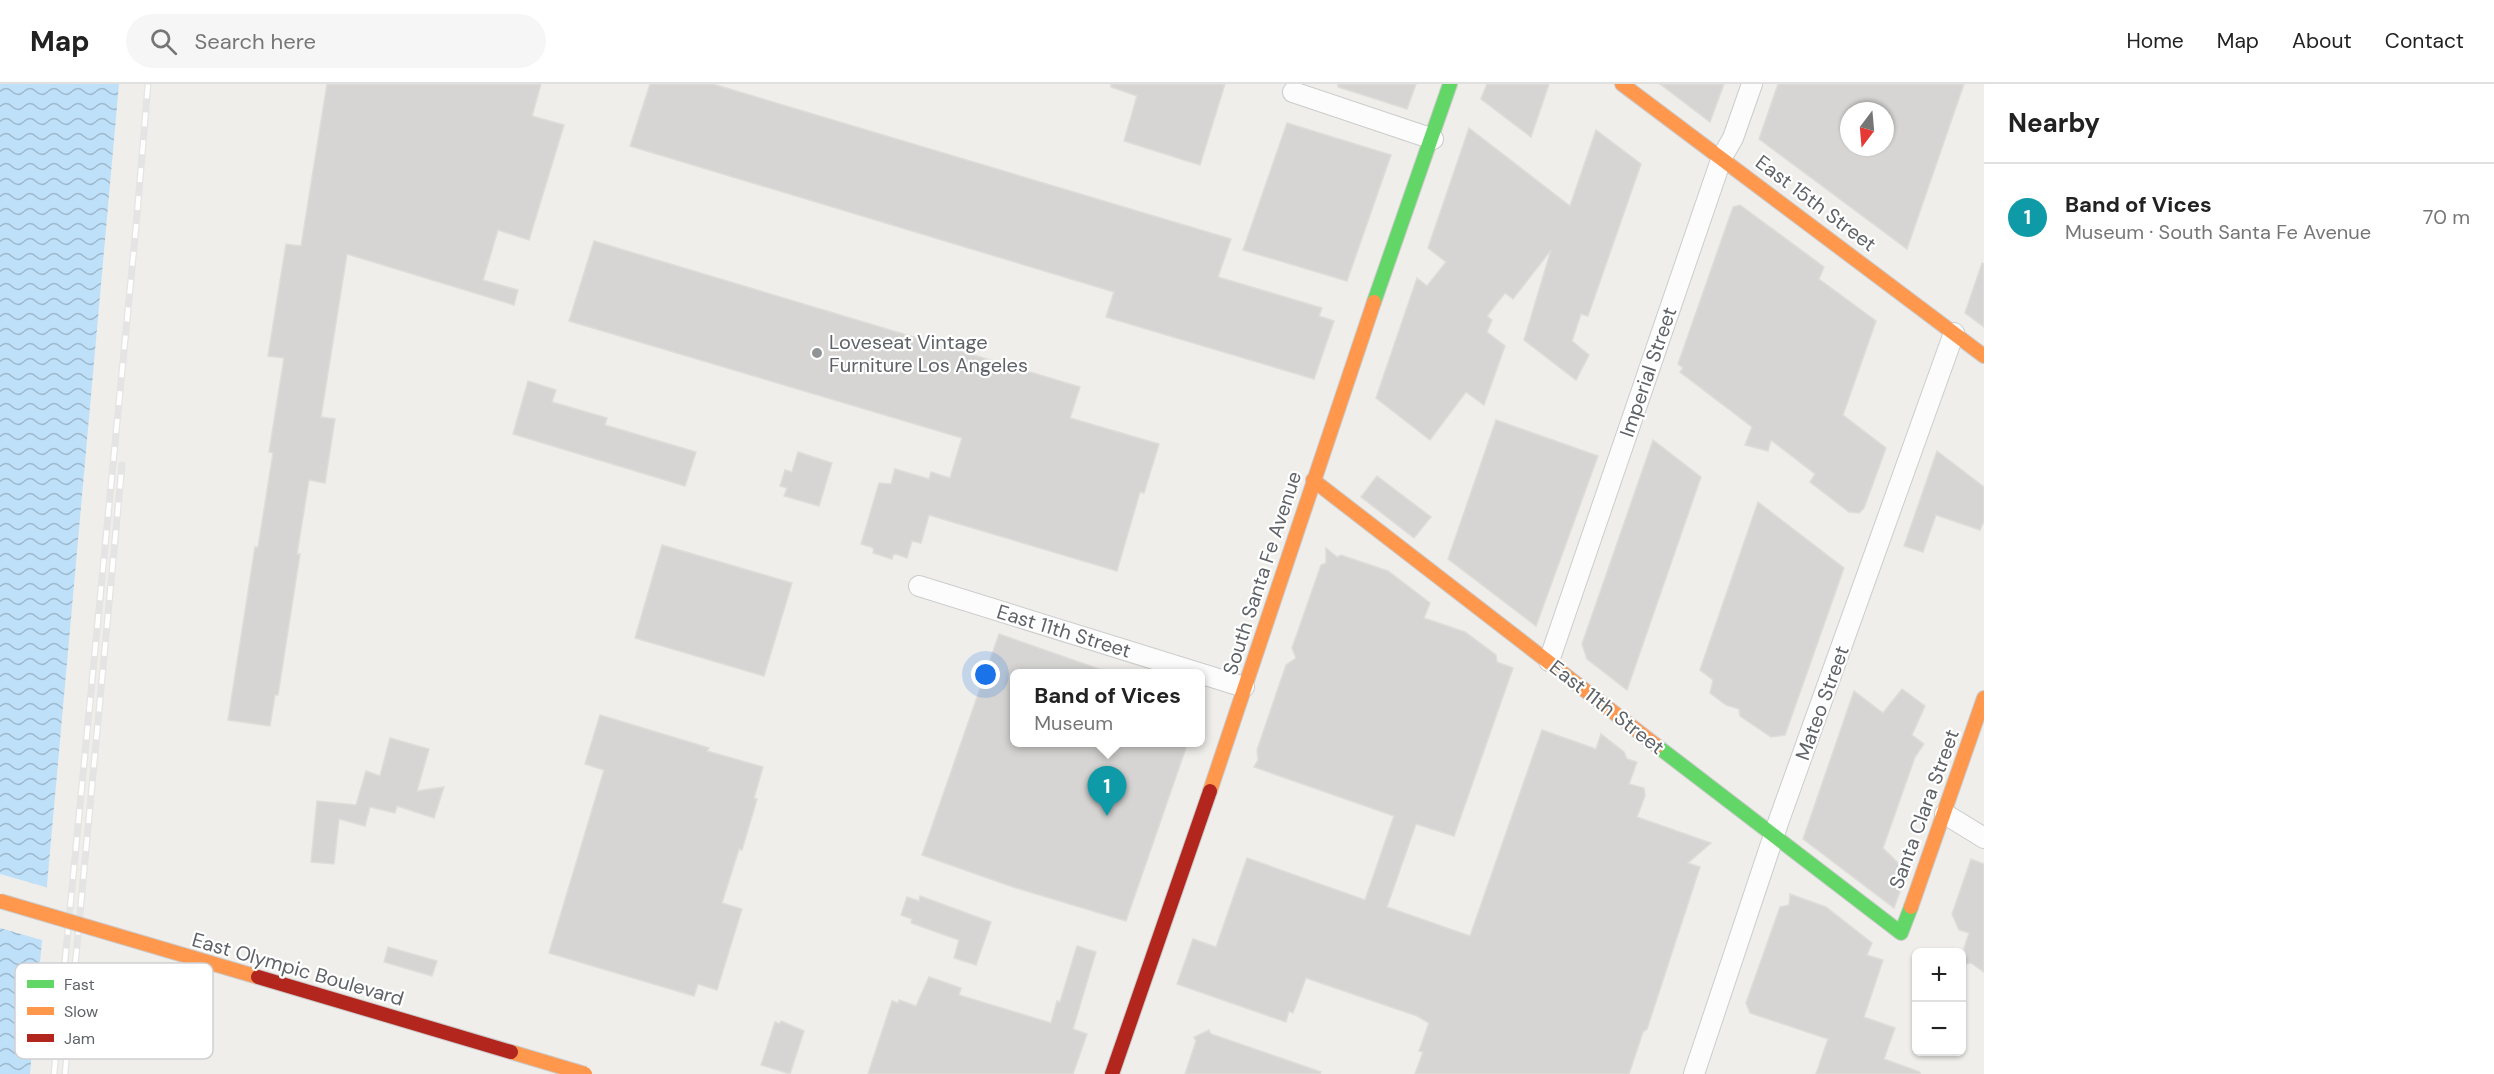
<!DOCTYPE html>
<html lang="en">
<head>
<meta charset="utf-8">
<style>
  body { margin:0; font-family:"DM Sans",sans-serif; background:#f6f6f6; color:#222 }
  .controls { position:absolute; right:18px; bottom:18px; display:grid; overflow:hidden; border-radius:9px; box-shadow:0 2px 4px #0004 }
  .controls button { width:54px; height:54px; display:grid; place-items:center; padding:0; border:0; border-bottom:2px solid #e0e0e0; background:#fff; color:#222; font:30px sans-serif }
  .compass { position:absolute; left:1840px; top:18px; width:54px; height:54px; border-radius:50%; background:#fff; box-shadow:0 2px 4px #0004; rotate:196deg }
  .you { position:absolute; left:986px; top:591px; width:21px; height:21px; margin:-15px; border:4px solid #fff; border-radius:50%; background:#1a73e8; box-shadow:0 0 0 9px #1a73e833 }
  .badge { display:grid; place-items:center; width:39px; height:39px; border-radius:50%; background:#919496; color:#fff; font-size:20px; font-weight:700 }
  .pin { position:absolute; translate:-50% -50px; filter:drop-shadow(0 2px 3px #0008) }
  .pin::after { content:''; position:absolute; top:32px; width:21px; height:18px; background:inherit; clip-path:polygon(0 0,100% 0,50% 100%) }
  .popup { position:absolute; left:1010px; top:585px; width:195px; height:78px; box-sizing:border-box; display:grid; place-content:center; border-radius:9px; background:#fff; filter:drop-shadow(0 2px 4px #0005); font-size:20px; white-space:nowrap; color:#767676 }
  .popup b { font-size:22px; color:#222 }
  .popup::after { content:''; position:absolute; left:50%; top:100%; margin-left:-12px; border:12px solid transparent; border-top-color:#fff }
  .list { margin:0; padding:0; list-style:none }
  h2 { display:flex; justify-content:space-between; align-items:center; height:78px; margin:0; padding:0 24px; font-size:26px }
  h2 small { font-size:20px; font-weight:400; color:#767676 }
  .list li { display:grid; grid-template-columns:39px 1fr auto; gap:18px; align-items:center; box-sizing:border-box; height:108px; padding:0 24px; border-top:2px solid #e0e0e0 }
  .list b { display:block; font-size:22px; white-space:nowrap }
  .list p { margin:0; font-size:20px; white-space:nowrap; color:#767676 }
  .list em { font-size:20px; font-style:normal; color:#767676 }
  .icon { flex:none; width:33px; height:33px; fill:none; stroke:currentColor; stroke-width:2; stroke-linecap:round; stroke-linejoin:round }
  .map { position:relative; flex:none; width:1984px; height:990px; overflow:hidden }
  header { display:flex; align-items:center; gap:36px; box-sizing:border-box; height:84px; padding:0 30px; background:#fff; border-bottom:2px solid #e0e0e0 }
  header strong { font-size:28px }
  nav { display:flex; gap:33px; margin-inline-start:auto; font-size:21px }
  .search { width:420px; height:54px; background:#f6f6f6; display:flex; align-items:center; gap:15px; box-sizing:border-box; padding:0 21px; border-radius:33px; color:#767676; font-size:22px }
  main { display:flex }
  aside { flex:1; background:#fff }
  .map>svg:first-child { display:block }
</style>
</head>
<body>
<header>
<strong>Map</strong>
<div class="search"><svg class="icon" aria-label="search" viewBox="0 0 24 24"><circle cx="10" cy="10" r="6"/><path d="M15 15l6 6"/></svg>Search here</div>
<nav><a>Home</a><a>Map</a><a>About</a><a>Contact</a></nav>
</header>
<main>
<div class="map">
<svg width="1984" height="990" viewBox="0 0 1984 990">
  <defs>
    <pattern id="water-waves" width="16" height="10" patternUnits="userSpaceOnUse" patternTransform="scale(1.5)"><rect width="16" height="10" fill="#bfe0f9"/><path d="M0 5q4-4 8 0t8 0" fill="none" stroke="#9eb9cd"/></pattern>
  </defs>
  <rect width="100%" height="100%" fill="#efeeea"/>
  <path fill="url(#water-waves)" d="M0,0H119L30,990H0Z"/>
  <path fill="#efeeea" d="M0,790L49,804L45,857L0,844Z"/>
  <path fill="#d6d5d3" stroke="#deddd9" stroke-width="1.5" fill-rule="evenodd" d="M327,0H541L532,32L564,41L529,156L498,146L483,196L518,206L514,221L347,170L321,333L335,335L325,399L309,396L297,470H300L278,611H275L270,642L228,636L255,463H258L273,369L269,368L284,274L268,272L286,160L301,162Z
    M650,0H713L1231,155L1218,193L1322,224L1319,232L1334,237L1314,295L1106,233L1114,208L630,62Z
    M1111,0H1225L1200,81L1124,57L1137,12L1111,3Z
    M1338,0H1416L1407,25L1338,3Z
    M1487,0H1549L1531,53L1481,15Z
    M1660,0H1724L1710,38Z
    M1778,0H1964L1907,165L1759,55ZM1849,27H1885V63H1849Z
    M1287,39L1391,71L1347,197L1243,166Z
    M1469,44L1570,122L1596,46L1641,80L1588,232L1581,230L1572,257L1589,271L1576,296L1524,256L1551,166L1513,215L1505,209L1487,232L1492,236L1487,248L1505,262L1484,321L1466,308L1430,356L1376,314L1417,194L1427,202L1446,178L1428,164Z
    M1740,121L1824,183L1819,195L1876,237L1843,331L1886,364L1864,424L1859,429L1849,428L1810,398L1815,390L1771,356L1768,367L1745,361L1752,343L1680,288L1683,284L1678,280L1733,123Z
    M594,157L1080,303L1070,334L1159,360L1144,409L1140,408L1117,487L929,431L921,459L912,457L907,474L896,470L893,471L892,475L873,469L874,465L871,463L861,460L879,399L891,400L895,385L929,395L931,388L950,394L962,354L569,237Z
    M1982,179L1984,180V243L1965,229Z
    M528,297L556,306L552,318L607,334L605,341L696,368L685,402L513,350Z
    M1496,336L1598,372L1536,542L1448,475Z
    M1653,356L1701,393L1627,606L1587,575L1582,560Z
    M1937,367L1984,403V437L1980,446L1936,431L1923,468L1904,462Z
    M798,368L832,379L819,422L784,412L787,404L780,402L785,386L792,388Z
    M1377,392L1431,433L1414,454L1361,413Z
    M1758,418L1844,484L1785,651L1771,653L1740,632L1739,625L1726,621L1710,609L1713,596L1700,586Z
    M662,461L792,499L764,592L635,554Z
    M1326,464L1337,473L1341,471L1388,487L1430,519L1424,534L1465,548L1496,571L1497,578L1513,584L1454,752L1416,740L1387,823L1470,852L1542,646L1596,665L1601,650L1624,668L1627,675L1637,678L1629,700L1644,704L1645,712L1637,733L1711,759L1688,779L1700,783L1647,945L1643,948L1629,990H1415L1423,968L1419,967L1429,939L1417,932L1306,894L1293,929L1289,927L1286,938L1177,900L1193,855L1216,863L1247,774L1365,816L1394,732L1254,683L1258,676L1257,666L1286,581L1296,574L1292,564L1321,481L1326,479Z
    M999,550L1105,587V590H1014V658H1188L1126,837L1013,803L922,771Z
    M1902,605L1925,622L1912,651L1924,660L1915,673L1883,764L1907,788L1894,824L1803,755L1854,607L1883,629Z
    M600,631L709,664L707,667L763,683L754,714L757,715L742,766L739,765L722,819L742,825L717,906L698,900L694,912L549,869L604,686L585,680Z
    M390,654L429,665L417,707L444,703L434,734L397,722L395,729L370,723L365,742L339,735L334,780L311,778L317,717L356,721L366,687L380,692Z
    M1971,775L1984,780V888L1971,879L1964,880L1966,869L1964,864L1969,849L1959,846L1952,830Z
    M1790,810L1826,823L1872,859L1867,871L1883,876L1864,933L1895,944L1884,975L1920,988V990H1816L1828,955L1750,929L1746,919L1780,823L1789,821Z
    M920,812L991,838L976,881L954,874L959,856L911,839L912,835L901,831L907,813L919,817Z
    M1077,862L1096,868L1073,945L1087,950L1073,990H868L892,917L898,919L899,916L916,922L929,893L961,904L959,911L1051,939L1057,917L1060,918Z
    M388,863L437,877L432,892L384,878Z
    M781,937L804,947L790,990L761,981L775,938L780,940Z
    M1209,946L1211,950L1321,988L1320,990H1185L1196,957L1194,953Z"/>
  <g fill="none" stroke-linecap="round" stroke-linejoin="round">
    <defs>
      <path id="street" d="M1293,8L1433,55
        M919,502L1244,603
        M1549,577L1722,73L1733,54L1752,0
        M1945,730L1984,754
        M1694,990L1779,736L1954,249"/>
      <path id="fast" d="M1374,218L1450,0
        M1657,662L1901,849L1911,823"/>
      <path id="slow" d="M1622,0L1984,272
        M1313,396L1657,662
        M1210,707L1374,218
        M1911,823L1984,614"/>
      <path id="jam" d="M1112,990L1210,707"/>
    </defs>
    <use href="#street" stroke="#cbcccc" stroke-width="22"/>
    <use href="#fast" stroke="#cacacb" stroke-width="16"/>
    <use href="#slow" stroke="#cacacb" stroke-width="16"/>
    <use href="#jam" stroke="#cacacb" stroke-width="16"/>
    <use href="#street" stroke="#fdfcfc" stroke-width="20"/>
    <use href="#fast" stroke="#63d668" stroke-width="14"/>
    <use href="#slow" stroke="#ff974d" stroke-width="14"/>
    <use href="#jam" stroke="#b3261e" stroke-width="14"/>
    <defs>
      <path id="rail" d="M54,990L136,143L148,0
        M65,990L122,381"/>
    </defs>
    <use href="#rail" stroke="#e4e4e4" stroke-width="7"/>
    <use href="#rail" stroke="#fff" stroke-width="4.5" stroke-dasharray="14" stroke-linecap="butt"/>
    <defs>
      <path id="slow-bridge" d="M0,817L258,893
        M511,968L585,990"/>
      <path id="jam-bridge" d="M258,893L511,968"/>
    </defs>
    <use href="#slow-bridge" stroke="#cacacb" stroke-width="16" stroke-linecap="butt"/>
    <use href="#jam-bridge" stroke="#cacacb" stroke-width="16" stroke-linecap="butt"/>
    <use href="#slow-bridge" stroke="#ff974d" stroke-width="14"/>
    <use href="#jam-bridge" stroke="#b3261e" stroke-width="14"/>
  </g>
  <circle fill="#919496" stroke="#fff" stroke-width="2" cx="817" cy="269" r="6"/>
  <g text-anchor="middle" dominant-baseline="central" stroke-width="4.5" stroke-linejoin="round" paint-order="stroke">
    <g font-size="20" fill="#5f6368" stroke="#fff">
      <text transform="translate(1816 119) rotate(37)">East 15th Street</text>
      <text transform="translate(1648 288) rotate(-71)">Imperial Street</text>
      <text transform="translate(1262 489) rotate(-72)">South Santa Fe Avenue</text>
      <text transform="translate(1064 547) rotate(17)">East 11th Street</text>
      <text transform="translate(1822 619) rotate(-70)">Mateo Street</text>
      <text transform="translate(1607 623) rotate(38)">East 11th Street</text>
      <text transform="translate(1924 725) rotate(-70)">Santa Clara Street</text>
      <text transform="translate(298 885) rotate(16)">East Olympic Boulevard</text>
    </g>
    <g font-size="20" fill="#5f6368" stroke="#fff" text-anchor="start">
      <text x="829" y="258">Loveseat Vintage<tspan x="829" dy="23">Furniture Los Angeles</tspan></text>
    </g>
  </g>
  <rect x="15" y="879" width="198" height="96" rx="9" fill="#fff" stroke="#cfd0d2" stroke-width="1.5"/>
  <rect x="27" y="896" width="27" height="8" fill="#63d668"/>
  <rect x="27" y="923" width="27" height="8" fill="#ff974d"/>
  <rect x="27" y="950" width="27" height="8" fill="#b3261e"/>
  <g font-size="16" fill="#5f6368">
    <text x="64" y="906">Fast</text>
    <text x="64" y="933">Slow</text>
    <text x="64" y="960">Jam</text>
  </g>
</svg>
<div class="controls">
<button>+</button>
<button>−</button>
</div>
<svg class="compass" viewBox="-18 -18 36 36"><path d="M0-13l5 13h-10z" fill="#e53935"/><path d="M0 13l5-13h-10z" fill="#767676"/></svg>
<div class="you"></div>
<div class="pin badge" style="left:1107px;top:732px;background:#0f9aa8">1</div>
<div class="popup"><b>Band of Vices</b>Museum</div>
</div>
<aside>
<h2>Nearby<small></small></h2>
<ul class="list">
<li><span class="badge" style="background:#0f9aa8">1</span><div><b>Band of Vices</b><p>Museum · South Santa Fe Avenue</p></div><em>70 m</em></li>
</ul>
</aside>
</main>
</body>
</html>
